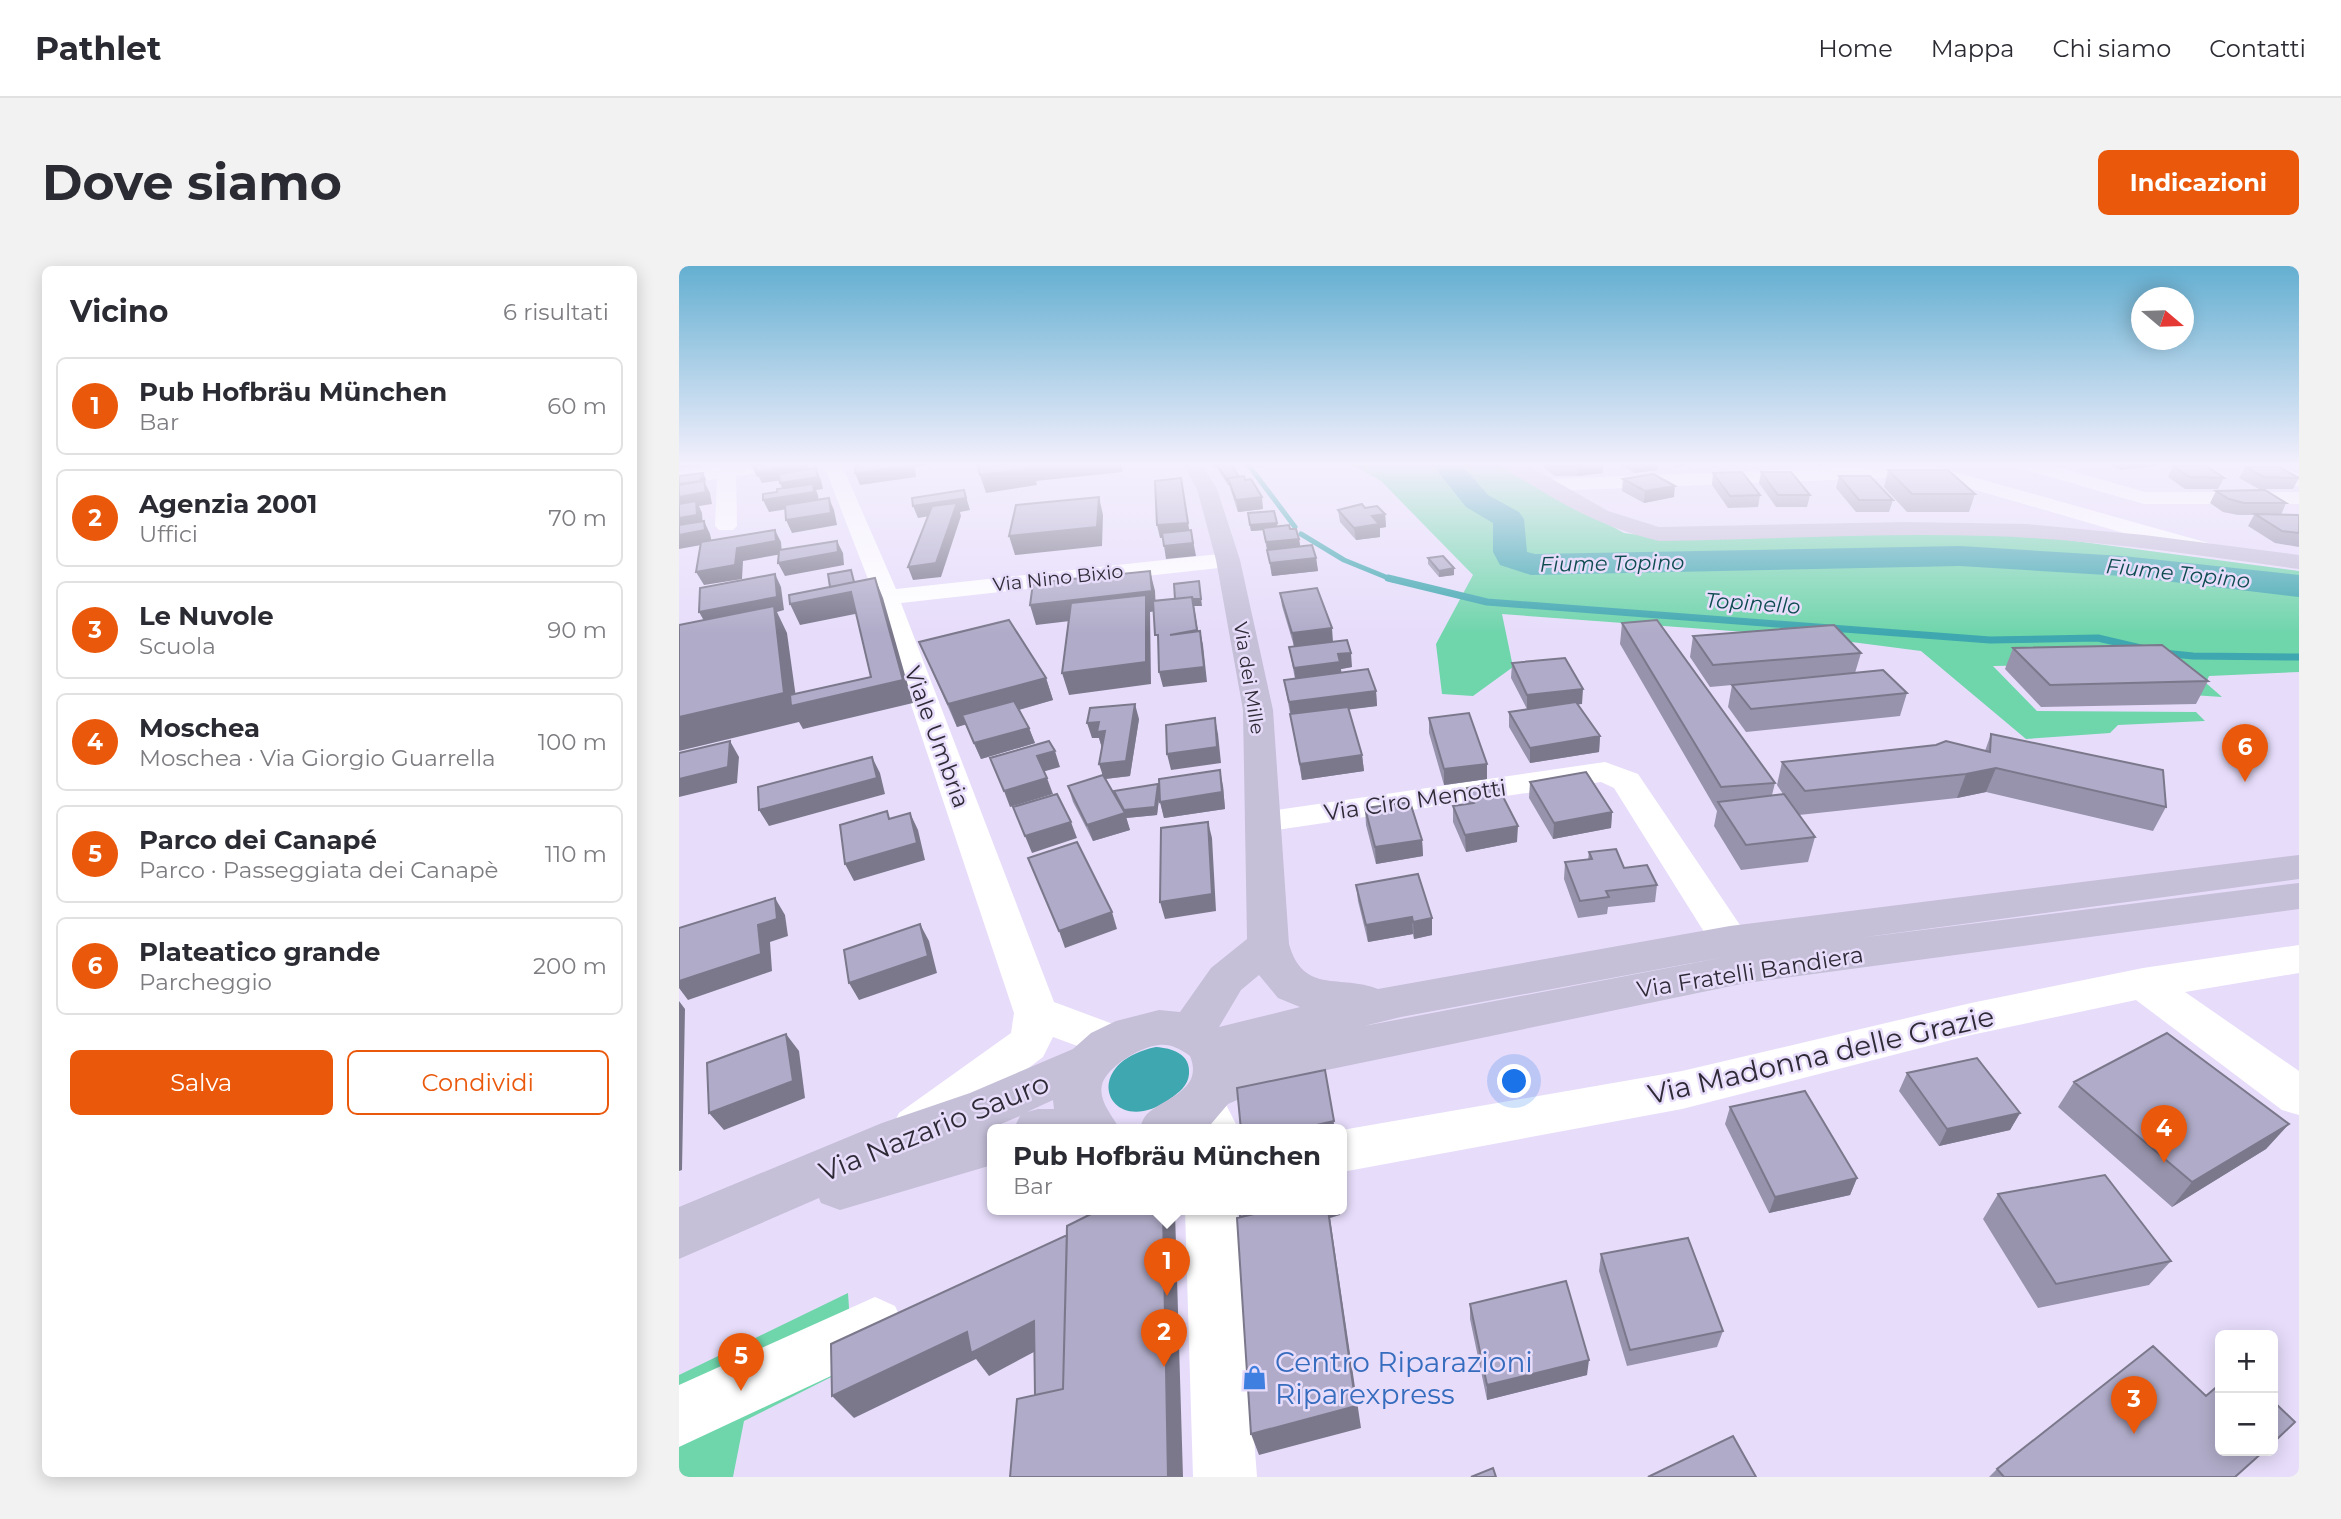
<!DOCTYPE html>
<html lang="it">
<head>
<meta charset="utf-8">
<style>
  body { margin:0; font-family:Montserrat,sans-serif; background:#f2f2f3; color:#2b2b33 }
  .controls { position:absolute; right:21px; bottom:21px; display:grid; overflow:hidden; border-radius:10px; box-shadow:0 4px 18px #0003 }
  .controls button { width:63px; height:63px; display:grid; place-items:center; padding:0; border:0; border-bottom:2px solid #e1e1e2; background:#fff; color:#2b2b33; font:35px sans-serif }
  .compass { position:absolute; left:1452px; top:21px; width:63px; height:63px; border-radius:50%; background:#fff; box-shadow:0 4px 18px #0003; rotate:109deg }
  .you { position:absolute; left:836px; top:816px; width:24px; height:24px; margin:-18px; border:5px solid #fff; border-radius:50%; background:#1a73e8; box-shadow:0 0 0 10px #1a73e833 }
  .badge { display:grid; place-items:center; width:46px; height:46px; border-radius:50%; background:#ea580c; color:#fff; font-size:23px; font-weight:700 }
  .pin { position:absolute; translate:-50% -58px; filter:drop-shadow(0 2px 4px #0008) }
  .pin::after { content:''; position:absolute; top:37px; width:24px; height:21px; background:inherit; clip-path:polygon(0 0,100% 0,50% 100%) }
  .popup { position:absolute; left:308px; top:858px; width:360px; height:91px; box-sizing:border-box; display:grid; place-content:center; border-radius:10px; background:#fff; filter:drop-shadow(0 2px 5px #0005); font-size:23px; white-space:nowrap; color:#7c7c81 }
  .popup b { font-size:26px; color:#2b2b33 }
  .popup::after { content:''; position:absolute; left:50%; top:100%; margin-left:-14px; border:14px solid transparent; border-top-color:#fff }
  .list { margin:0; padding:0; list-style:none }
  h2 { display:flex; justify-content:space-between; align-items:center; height:91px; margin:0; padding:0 28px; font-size:30px }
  h2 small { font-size:23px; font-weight:400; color:#7c7c81 }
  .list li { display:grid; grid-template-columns:46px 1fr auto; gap:21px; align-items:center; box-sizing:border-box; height:98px; margin:0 14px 14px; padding:0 14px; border:2px solid #e1e1e2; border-radius:10px }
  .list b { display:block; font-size:26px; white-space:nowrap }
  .list p { margin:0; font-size:23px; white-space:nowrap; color:#7c7c81 }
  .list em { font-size:23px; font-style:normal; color:#7c7c81 }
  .actions { display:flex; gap:14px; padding:21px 28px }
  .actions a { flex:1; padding:16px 0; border:2px solid #ea580c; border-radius:10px; text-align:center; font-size:24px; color:#ea580c }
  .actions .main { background:#ea580c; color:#fff }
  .map { position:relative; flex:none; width:1620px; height:1211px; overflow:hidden; border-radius:10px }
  header { display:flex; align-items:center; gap:42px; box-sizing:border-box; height:98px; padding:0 35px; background:#fff; border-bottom:2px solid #e1e1e2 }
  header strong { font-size:33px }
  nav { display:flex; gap:38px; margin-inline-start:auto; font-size:24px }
  .intro { display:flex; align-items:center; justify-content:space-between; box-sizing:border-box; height:168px; padding:0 42px }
  h1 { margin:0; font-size:49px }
  .button { padding:18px 32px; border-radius:10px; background:#ea580c; color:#fff; font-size:24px; font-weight:700 }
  main { display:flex; gap:42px; padding:0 42px }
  aside { flex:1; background:#fff; border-radius:10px; box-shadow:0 4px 18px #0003 }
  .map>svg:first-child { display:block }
</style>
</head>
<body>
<header>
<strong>Pathlet</strong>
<nav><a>Home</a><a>Mappa</a><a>Chi siamo</a><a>Contatti</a></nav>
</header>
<div class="intro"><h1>Dove siamo</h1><a class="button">Indicazioni</a></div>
<main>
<aside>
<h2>Vicino<small>6 risultati</small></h2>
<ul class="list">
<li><span class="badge">1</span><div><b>Pub Hofbräu München</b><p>Bar</p></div><em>60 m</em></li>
<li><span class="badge">2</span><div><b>Agenzia 2001</b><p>Uffici</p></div><em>70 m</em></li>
<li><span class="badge">3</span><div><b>Le Nuvole</b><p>Scuola</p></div><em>90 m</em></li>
<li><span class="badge">4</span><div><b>Moschea</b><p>Moschea · Via Giorgio Guarrella</p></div><em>100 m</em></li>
<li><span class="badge">5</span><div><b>Parco dei Canapé</b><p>Parco · Passeggiata dei Canapè</p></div><em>110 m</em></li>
<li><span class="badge">6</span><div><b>Plateatico grande</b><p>Parcheggio</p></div><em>200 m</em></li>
</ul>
<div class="actions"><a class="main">Salva</a><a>Condividi</a></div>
</aside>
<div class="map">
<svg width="1620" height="1211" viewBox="0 0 1620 1211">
  <rect width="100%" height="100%" fill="#e7ddfb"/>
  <path fill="#6fd5ab" d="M670,197H818L945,267L999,274L1217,266L1359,270L1620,305V406L1530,410L1527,417L1543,431L1513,429L1477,397L1314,400L1358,445L1517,446L1526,455L1439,459L1431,467L1347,473L1242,385L1134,371L823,348L834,401L794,430L763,428L757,378L794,309L702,215Z
    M169,1027L174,1100L65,1155L54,1211H0V1109Z"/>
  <path fill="#3ea7af" d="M477,781C493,782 512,788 510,808C509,820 500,826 491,833C431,876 396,798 477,781Z"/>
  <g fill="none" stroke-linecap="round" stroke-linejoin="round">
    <path stroke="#3ea7af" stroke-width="5" d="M568,197L616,261
      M622,268L665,294L714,314"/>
    <path stroke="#3ea7af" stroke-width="7" d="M709,312L808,336L1311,374L1419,372L1466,383
      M1484,387L1514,390L1620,391"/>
    <path fill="#3ea7af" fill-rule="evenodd" d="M752,197H781L809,229L840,246L845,253L848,286L856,288L1281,280L1444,290L1620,309V331L1444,310L1281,300L852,309L821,299L814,286V257L787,241Z"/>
    <path fill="#fff" fill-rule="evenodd" d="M71,197H127L118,202L57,210L58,260L54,264H40L36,260L38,213L0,218V206Z
      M144,197H162L217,323L549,287L557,289L560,294L557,299L549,301L222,337L375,736L450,764L456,776L450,788L434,793L374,771L364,791L254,875L237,881L220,875L213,861L220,847L332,767L335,747L196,331Z
      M1222,197H1262L1258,201L1533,278L1536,283L1533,288H1517L1235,206L1206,212L867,225L857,219L867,213L1206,200Z
      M1334,197H1365L1466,226H1620V238H1465L1337,201Z
      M1565,197H1592L1620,208V221L1568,201Z
      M926,496L959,508L1065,665L1071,675L1065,685L1051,689L1037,685L935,522L922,516L584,566L572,563L567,556L572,549L584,546Z
      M1620,679V707L1506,726L1620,805V849L1603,844L1457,734L1292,769L1003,843L663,906V864L1003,805L1292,737L1464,702Z
      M522,818L539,823L560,864H512L498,837L505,823Z
      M506,944H558L578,1211H514Z
      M196,1031L216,1040L225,1060L216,1080L0,1181V1119Z"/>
    <path fill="#c5bfd8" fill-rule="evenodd" d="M503,197H522L538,223L561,294L594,444L610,678C624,729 662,708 699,723L1051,660L1620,589V613L1179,672L1620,617V643L1067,717L609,812L549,838L527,864H460C462,859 464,852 468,848C486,831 525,824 511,790C501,783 492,778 480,779C463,780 427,801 423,819C419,835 434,850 441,864H334L341,850L322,858L332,864H313V899L161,944L142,937L140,932L0,993V941L203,857L291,827L394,783L412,767L437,755L480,744L501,746L532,702L568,673L564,444L537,294L518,223ZM1051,690L685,760L722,751ZM580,709L599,732L621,741L540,761L562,724ZM374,834L375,843H359L348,846Z
      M822,197H845L929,245L980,261L1227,256L1348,258L1465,269L1620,289V303C1517,289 1413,273 1309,270C1199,266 1090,274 980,275C933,264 894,245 853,219C843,213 829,207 822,197Z"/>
  </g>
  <path fill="#9793ac" d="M532,197H552L560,211L566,214L584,243L559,246L550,219H549L538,202H535Z
    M865,197H924V207L898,210H876L865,202Z
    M938,197H979L978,204L955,207Z
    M1425,197H1482L1481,199L1441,204Z
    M1494,200L1545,212L1539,223H1506L1489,211Z
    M1566,201L1620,212L1614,223H1580L1560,212Z
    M1209,204L1296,228L1290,246H1228L1205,221Z
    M1082,206L1131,229L1128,241H1097L1080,217Z
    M1034,207L1081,229L1079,241L1049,242L1033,219Z
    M1160,210L1214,234L1210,246H1177L1157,222Z
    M944,213L995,231L965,237L943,225Z
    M1537,225L1607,237L1602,249L1620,250V281L1596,277L1569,260L1575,249H1559L1544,246L1531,237Z
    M686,242L706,248L707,261L701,262V271L677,274L661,256L659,244Z
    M569,247L599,261L611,263L620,273L621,280L637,292L639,305L593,310L584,264L572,265Z
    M749,292L775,309L760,311L749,298Z
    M601,327L654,375L673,401L662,403V407L697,425L698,440L670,443L683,489L685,505L623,514L605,414L616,413L610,381L615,380L603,340Z
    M943,357L1096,517L1093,529L1104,528L1098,519L1103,496L1306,485L1312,468L1487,541L1474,565L1307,526L1278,532L1120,549L1136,571L1129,596L1062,604L1035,560L1038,545L941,378Z
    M1014,370L1182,387L1176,407L1228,427L1221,450L1067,466L1049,441L1053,419L1075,417L1031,421L1011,391Z
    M240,376L367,412L374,434L340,444L350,462L356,477L302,493L286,458L278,461Z
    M1334,382L1529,415L1517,438L1362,441L1326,403Z
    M833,397L903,438H898L921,470L920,486L851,497L830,461V446L848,443L832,412Z
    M750,452L808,498V513L765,519L750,467Z
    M460,453L451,510L427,513L438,533L435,525L544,520L546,543L485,552L480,531L478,549L447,552L451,564L414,575L394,536L389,520L423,509V482L420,472H413Z
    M851,516L933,546L932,562L874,573L850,532Z
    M788,522L838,576L787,586L774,556V540L788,538Z
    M686,542L743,574L744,590L697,598L687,559Z
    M910,586L945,602L978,619L976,636L929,641L928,648L899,652L885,613L886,596L909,594Z
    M677,619L753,652V669L735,673L734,668L689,676L679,635Z
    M1228,807L1341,847L1331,864L1260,880L1220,825Z
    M1395,816L1610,858L1587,883L1493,941L1379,841Z
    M1051,841L1178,912L1171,929L1090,947L1046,858Z
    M1319,928L1492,995L1470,1019L1359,1042L1304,953Z
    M922,988L1044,1065L1038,1081L948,1100L920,1005Z
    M791,1038L908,1109L808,1134L791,1053Z
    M1318,1203L1556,1211H1310Z"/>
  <path fill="#7b788c" d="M0,197H39L2,202Z
    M128,197L132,210L83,217L80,211H78L73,200Z
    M233,197H266L236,201L237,211L181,219L176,207Z
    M355,197H442L444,206L357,215L358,219L307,227L301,209Z
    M907,197H924V207L898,210L899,198Z
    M955,197H979L978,204L955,207Z
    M996,197H1022L996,201Z
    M1139,197H1162L1139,200Z
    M1443,197H1482L1481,199L1441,204Z
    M137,202L142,214L144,223L137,224L139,229L140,238L90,246L84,234L106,229L101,217Z
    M24,207L27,213L26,217L31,227L33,238L20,240L23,247L24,261L0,265V218Z
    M996,220L995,231L965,237L966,225Z
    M285,224L291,244L281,246L282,250L262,311L234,314L229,301L275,246L239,252L234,240Z
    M504,224L511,269L481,272L478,259Z
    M420,231L424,249L423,280L336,289L330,270Z
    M583,231L584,243L559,246L557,234Z
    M150,232L155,244L158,259L113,267L107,254Z
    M706,248L707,261L701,262V271L677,274L675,262L693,250Z
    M25,255L31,268L33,277L0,283V269Z
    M598,257L599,263L572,265L571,259Z
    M96,264L102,276L103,288L64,295L63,313L25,319L17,306L58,282Z
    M512,264L517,290L487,293L485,280Z
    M620,273L622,286L589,289L587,276Z
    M158,275L164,287L165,299L106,310L99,297Z
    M637,292L639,305L593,310L591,297Z
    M775,302V309L760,311V305Z
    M471,305L476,325L477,345L471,346L472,418L390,429L383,407L467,346L357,359L351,339Z
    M96,308L102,321L105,344L98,346L108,367L118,439L224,414L196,312L204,332L234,437L124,463L120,456L0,485V451L28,360L20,346Z
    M520,315L523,340H515L521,378L494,383Z
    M172,326L181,347L121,359L111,338Z
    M653,362L654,376L615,381L613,367Z
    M521,365L524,379L528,416L484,421L480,406Z
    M672,387L673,401L662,403L663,411L617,417L615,402L659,388Z
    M367,412L374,434L278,461L269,438Z
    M904,423L903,438L848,444V429Z
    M697,425L698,440L612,451L610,436Z
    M456,438L460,453L451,510L425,513L420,498Z
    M536,452L539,468L542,497L492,504L488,488Z
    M420,456L426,465L423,482L420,472H413L408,457Z
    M350,462L356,477L302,493L295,477Z
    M921,470L920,486L851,497V482Z
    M51,475L60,491L58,517L0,531V513Z
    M376,485L381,501L363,506L358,490Z
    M683,489L685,505L623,514L621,498Z
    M193,491L201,507L206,528L90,560L80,544Z
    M808,498V513L765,519V503Z
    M1317,502L1307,526L1278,532L1287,508Z
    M541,504L544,520L546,543L485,552L481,536Z
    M368,512L374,528L331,541L325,525Z
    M479,518L481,526L478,549L447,552L445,544Z
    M933,546L932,562L874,573L875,557Z
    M231,547L239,564L246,594L175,615L166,598Z
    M446,547L451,564L414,575L408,559Z
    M392,556L398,572L353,587L346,570Z
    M529,556L533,572L537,645L486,653L481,636Z
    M839,560L838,576L787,586L786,569Z
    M743,574L744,590L697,598L696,581Z
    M96,632L106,649L109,670L91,676L93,705L9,734L0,722V715L79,659Z
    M433,646L438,663L386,682L380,665Z
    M733,651L734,668L689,676L687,659Z
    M753,652V669L735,673L734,656Z
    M241,658L250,675L258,707L180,734L170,717Z
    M0,735L6,743L3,904L0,905Z
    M107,768L120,785L126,832L45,864L30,847Z
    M646,804L656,864H616Z
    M1341,847L1331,864L1260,880L1268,863Z
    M1610,858L1587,883L1493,941L1513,916Z
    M1178,912L1171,929L1090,947L1096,931Z
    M484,944H495L496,946L504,1211H489Z
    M610,944H660L661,949L651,952L682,1162L580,1189L572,1168Z
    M355,1055L370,1078L310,1110L297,1093L175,1152L153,1130L288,1066Z
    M910,1094L908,1109L808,1134V1119Z"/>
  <path fill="#b0abc8" stroke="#7b788c" stroke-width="2" d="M72,197H127V198L78,206L77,199L73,200Z
    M177,197H233V200L176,207Z
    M303,197H355L351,198L353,202L301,209L298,198Z
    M551,197L560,211L549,212V213L548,214L538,198Z
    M875,197H907L877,199Z
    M1494,200H1527L1545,212L1511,211Z
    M1566,201H1600L1620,212L1585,211Z
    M137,202L139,211L101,217L100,208Z
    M1209,204H1269L1296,228H1233Z
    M1063,206L1081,229L1051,230L1034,207Z
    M1082,206H1112L1131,229H1099Z
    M24,207L21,215L0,218V210Z
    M974,208L996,220L966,225L944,213Z
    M565,210L566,214L572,213L583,231L557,234L549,212Z
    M1160,210H1191L1214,234H1180Z
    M502,212L509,257L478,259L476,215Z
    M25,215L27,226L0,231V219Z
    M134,218L135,226L84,234V228L98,226V223Z
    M285,224L287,232L234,240L233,232Z
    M1586,224L1607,237H1565L1550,233L1537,225Z
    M420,231L418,261L330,270L337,239Z
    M150,232L152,247L107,254L106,239Z
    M17,235L18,249L0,252V238Z
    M278,237L257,297L229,301L253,240Z
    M683,238L686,242L698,240L706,248L693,250L700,258L675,262L659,244Z
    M595,245L598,257L571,259L569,247Z
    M1576,248L1619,249L1620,250V267L1603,265Z
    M25,255L26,264L0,269V259Z
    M610,259L611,263H617L620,273L587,276L584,262Z
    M96,264L97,275L58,282L56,299L17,306L22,276Z
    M512,264L514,277L485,280L483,267Z
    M158,275L159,286L99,297L100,284Z
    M633,279L637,292L591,297L588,284Z
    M764,290L775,302L760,305L749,292Z
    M172,304L175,316L151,321L149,308Z
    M471,305L473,325L351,339L354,317Z
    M96,308L98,331L20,346L21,322Z
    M196,312L224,414L112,440L111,429L192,411L172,326L111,338L110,329Z
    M520,315L522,333H514L513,331L496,333L495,318Z
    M638,322L653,362L613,367L601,327Z
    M467,329V396L383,407L392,337Z
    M513,331L518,364L491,369L521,365L525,401L480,406L479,369H476L474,335Z
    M95,340L105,427L0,451V359Z
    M330,354L367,412L269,438L240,376Z
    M978,354L1096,517L1042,521L943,357Z
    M1155,359L1182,387L1034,399L1014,370Z
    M668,374L672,387L659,388L661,396L615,402L610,381Z
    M1483,379L1529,415L1371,419L1334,382Z
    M886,392L904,423L848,429L833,397Z
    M689,403L697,425L610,436L605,414Z
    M1204,404L1228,427L1072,443L1053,419Z
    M335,435L350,462L295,477L283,449Z
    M897,436L921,470L851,482L830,446Z
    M456,438L447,495L420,498L426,465L418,466L420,456L408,457L411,442Z
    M669,441L683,489L621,498L611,448Z
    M790,447L808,498L765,503L750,452Z
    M536,452L538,481L488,488L487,459Z
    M1312,468L1484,504L1487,541L1317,502L1287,508L1126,525L1103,496L1257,479L1267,475L1311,486Z
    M51,475L49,501L0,513V487Z
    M370,475L376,485L358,490L368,512L325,525L311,492Z
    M193,491L198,512L80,544L79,521Z
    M541,504L543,526L481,536L480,513Z
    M907,506L933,546L875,557L851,516Z
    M424,509L446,547L408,559L389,520Z
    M817,517L839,560L786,569L774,540L795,537L788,522Z
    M479,518L476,541L445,544L435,525Z
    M378,528L392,556L346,570L334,541Z
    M1105,528L1136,571L1067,579L1039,536Z
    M731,536L743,574L696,581L686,542Z
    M208,545L210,553L231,547L238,577L166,598L161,559Z
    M529,556L533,628L481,636L482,562Z
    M398,576L433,646L380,665L349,592Z
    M937,583L945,602L968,599L978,619L927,625L930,631L901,635L886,596L913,593L910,586Z
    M739,608L753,652L734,656L733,651L687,659L677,619Z
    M96,632L98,653L79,659L82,688L0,715V662Z
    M241,658L249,690L170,717L165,684Z
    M1488,767L1610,858L1513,916L1395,816Z
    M107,768L114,815L30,847L28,797Z
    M1298,792L1341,847L1268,863L1228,807Z
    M646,804L655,855L616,864H562L558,822Z
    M1126,825L1178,912L1096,931L1051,841Z
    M1426,909L1492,995L1377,1018L1319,928Z
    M420,944H484L489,1211H331L338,1133L384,1123L388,960Z
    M561,944H592L561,951Z
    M592,944H649L677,1140L572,1168L558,952Z
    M388,969L384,1123L356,1129L355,1055L292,1087L288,1066L153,1130L152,1078Z
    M1009,972L1044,1065L951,1084L922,988Z
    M887,1015L910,1094L808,1119L791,1038Z
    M1474,1080L1527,1130L1541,1118V1185H1585L1556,1211H1325L1318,1203Z
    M1594,1135L1616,1156L1594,1177Z
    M1054,1170L1077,1211H969Z
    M814,1202L817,1211H792Z"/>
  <linearGradient id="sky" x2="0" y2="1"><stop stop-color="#64afd1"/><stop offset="0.54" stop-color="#f4f0fd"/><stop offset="1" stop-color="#f4f0fd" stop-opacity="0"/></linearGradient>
  <rect width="1620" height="367" fill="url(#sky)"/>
  <defs>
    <symbol id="shop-bare" viewBox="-9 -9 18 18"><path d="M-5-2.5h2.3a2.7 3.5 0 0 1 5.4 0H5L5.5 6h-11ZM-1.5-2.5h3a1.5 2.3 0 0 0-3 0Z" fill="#3f7fe0" stroke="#e7ddfb" stroke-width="2.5" paint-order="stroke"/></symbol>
  </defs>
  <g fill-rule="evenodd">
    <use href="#shop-bare" x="558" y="1094" width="35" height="35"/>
  </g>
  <g text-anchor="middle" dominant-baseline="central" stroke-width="5" stroke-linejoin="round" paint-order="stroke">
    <g font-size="19" fill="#2e2a36" stroke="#e7ddfb">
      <text transform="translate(379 312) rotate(-6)">Via Nino Bixio</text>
      <text transform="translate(570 412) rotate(81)">Via dei Mille</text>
    </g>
    <g font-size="21" font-style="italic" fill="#0e4c51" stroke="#e7ddfb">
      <text transform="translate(933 297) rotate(-1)">Fiume Topino</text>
      <text transform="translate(1499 307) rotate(6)">Fiume Topino</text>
      <text transform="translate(1074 337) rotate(4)">Topinello</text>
    </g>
    <g font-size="23" fill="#2e2a36" stroke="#e7ddfb">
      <text transform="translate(258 471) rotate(70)">Viale Umbria</text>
      <text transform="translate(736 534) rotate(-8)">Via Ciro Menotti</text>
      <text transform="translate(1071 706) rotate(-9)">Via Fratelli Bandiera</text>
    </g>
    <g font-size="28" fill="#2e2a36" stroke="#e7ddfb">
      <text transform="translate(1142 789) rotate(-13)">Via Madonna delle Grazie</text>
      <text transform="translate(255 861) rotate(-22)">Via Nazario Sauro</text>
    </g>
    <g font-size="28" fill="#366cbe" stroke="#e7ddfb" text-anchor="start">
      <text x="596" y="1096">Centro Riparazioni<tspan x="596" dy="32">Riparexpress</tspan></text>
    </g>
  </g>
</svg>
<div class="controls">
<button>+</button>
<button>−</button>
</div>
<svg class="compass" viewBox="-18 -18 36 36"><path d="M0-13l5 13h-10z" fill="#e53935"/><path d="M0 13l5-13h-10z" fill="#7c7c81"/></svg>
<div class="you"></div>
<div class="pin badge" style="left:488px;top:1030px">1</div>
<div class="popup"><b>Pub Hofbräu München</b>Bar</div>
<div class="pin badge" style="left:485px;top:1101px">2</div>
<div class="pin badge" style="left:1455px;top:1168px">3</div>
<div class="pin badge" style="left:1485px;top:897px">4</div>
<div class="pin badge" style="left:62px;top:1125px">5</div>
<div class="pin badge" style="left:1566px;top:516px">6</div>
</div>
</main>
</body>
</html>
